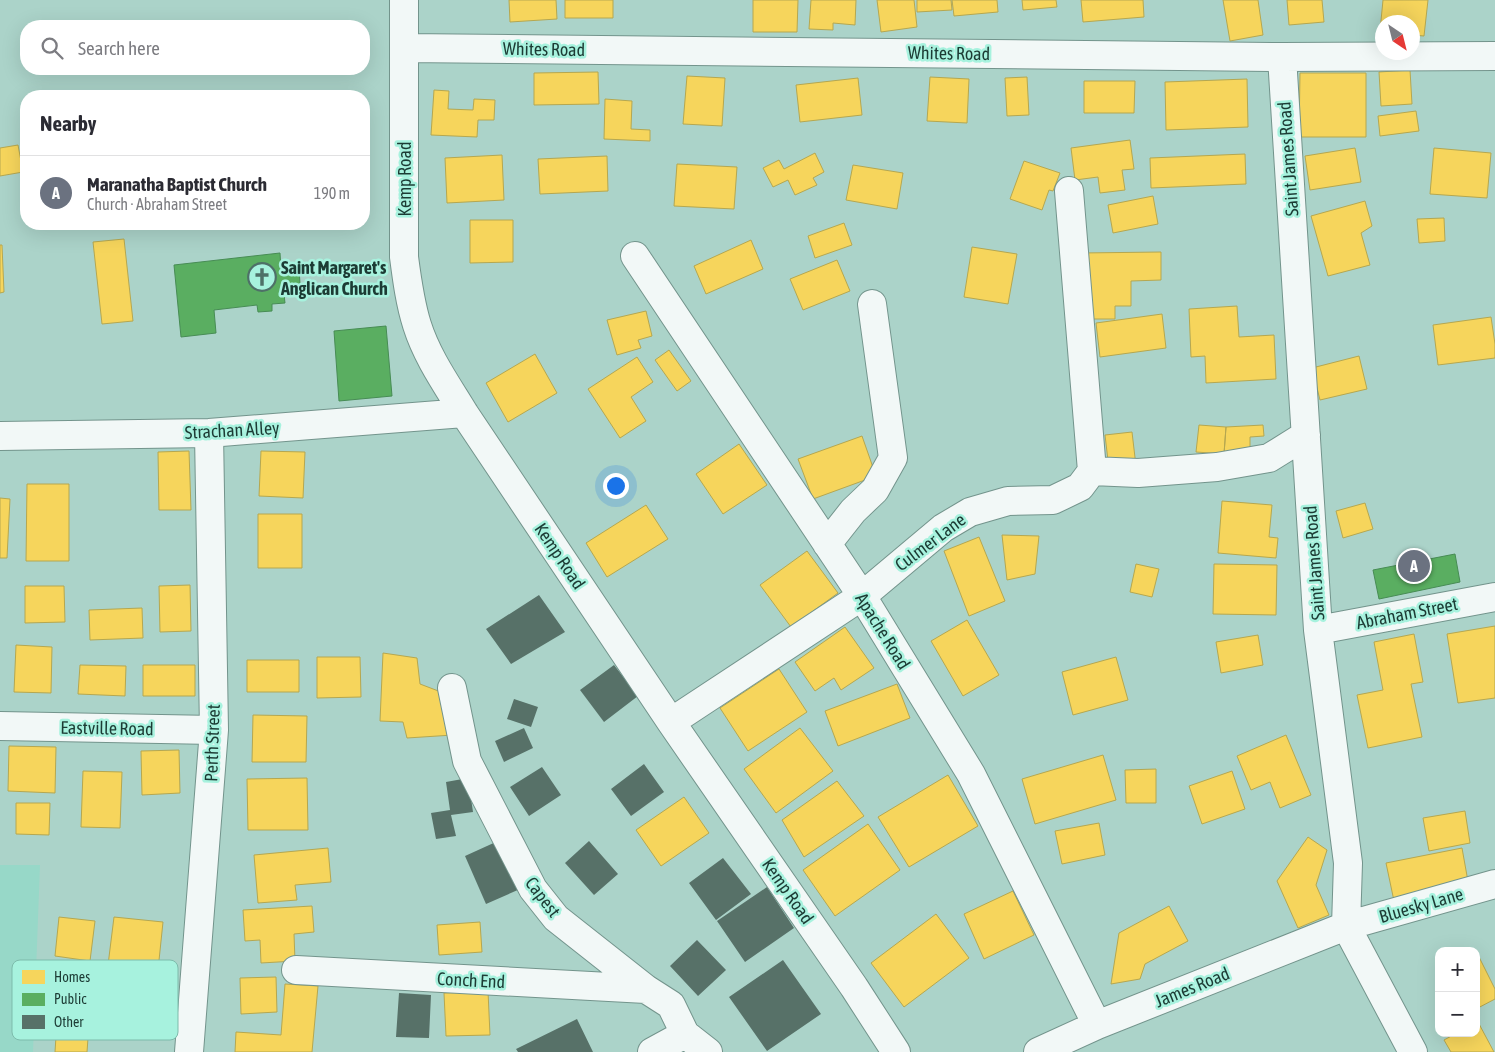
<!DOCTYPE html>
<html lang="en">
<head>
<meta charset="utf-8">
<style>
  body { margin:0; font-family:"Asap Condensed",sans-serif; background:#f2f2f3; color:#2b2b33 }
  .controls { position:absolute; right:15px; bottom:15px; display:grid; overflow:hidden; border-radius:10px; box-shadow:0 5px 20px #0002 }
  .controls button { width:45px; height:45px; display:grid; place-items:center; padding:0; border:0; border-bottom:1px solid #e1e1e2; background:#fff; color:#2b2b33; font:25px sans-serif }
  .compass { position:absolute; left:1375px; top:15px; width:45px; height:45px; border-radius:50%; background:#fff; box-shadow:0 5px 20px #0002; rotate:145deg }
  .you { position:absolute; left:615px; top:485px; width:18px; height:18px; margin:-12px; border:4px solid #fff; border-radius:50%; background:#1a73e8; box-shadow:0 0 0 8px #1a73e833 }
  .badge { display:grid; place-items:center; width:32px; height:32px; border-radius:50%; background:#7c3aed; color:#fff; font-size:16px; font-weight:700 }
  .pin { position:absolute; translate:-50% -50%; border:2px solid #fff; box-shadow:0 1px 5px #0006 }
  .list { margin:0; padding:0; list-style:none }
  h2 { display:flex; justify-content:space-between; align-items:center; height:65px; margin:0; padding:0 20px; font-size:21px }
  h2 small { font-size:16px; font-weight:400; color:#7c7c81 }
  .list li { display:grid; grid-template-columns:32px 1fr auto; gap:15px; align-items:center; box-sizing:border-box; height:75px; padding:0 20px; border-top:1px solid #e1e1e2 }
  .list b { display:block; font-size:19px; white-space:nowrap }
  .list p { margin:0; font-size:16px; white-space:nowrap; color:#7c7c81 }
  .list em { font-size:16px; font-style:normal; color:#7c7c81 }
  .icon { flex:none; width:28px; height:28px; fill:none; stroke:currentColor; stroke-width:2; stroke-linecap:round; stroke-linejoin:round }
  .map { position:relative; flex:none; width:1495px; height:1052px; overflow:hidden }
  .search { position:absolute; background:#fff; box-shadow:0 5px 20px #0002; left:20px; top:20px; width:350px; height:55px; display:flex; align-items:center; gap:12px; box-sizing:border-box; padding:0 18px; border-radius:20px; color:#7c7c81; font-size:19px }
  .panel { position:absolute; background:#fff; box-shadow:0 5px 20px #0002; left:20px; top:90px; width:350px; height:140px; border-radius:20px }
  .map>svg:first-child { display:block }
</style>
</head>
<body>
<div class="map">
<svg width="1495" height="1052" viewBox="0 0 1495 1052">
  <rect width="100%" height="100%" fill="#abd3c9"/>
  <path fill="#97d8c8" d="M0,865H40L33,1052H0Z"/>
  <path fill="#f6d55c" stroke="#b5a750" d="M509,0H556L557,19L510,22Z
    M565,0H613V18H565Z
    M753,0H798L797,32H753Z
    M811,0H856L855,25L833,23V30L809,29Z
    M877,0H914L917,27L881,32Z
    M917,0H951L952,10L917,12Z
    M952,0H997L998,12L954,16Z
    M1022,0H1056L1057,7L1023,10Z
    M1081,0H1143L1144,17L1083,22Z
    M1223,0H1258L1263,35L1230,41Z
    M1287,0H1322L1324,22L1289,25Z
    M1383,0H1428L1424,36L1412,35V22H1382V31H1380Z
    M1410,70L1412,104L1381,106L1379,72Z
    M598,72L599,104L534,105V73Z
    M1300,73H1366V137H1299Z
    M687,76L725,78L722,126L683,124Z
    M930,77L969,79L967,123L927,121Z
    M1027,77L1029,115L1007,116L1005,78Z
    M858,78L862,115L800,122L796,85Z
    M1247,79L1248,127L1166,130L1165,82Z
    M1084,81H1135L1134,113H1084Z
    M434,90L449,91L448,109L473,110L474,99L495,100L494,120H478L477,137L431,135Z
    M605,99L632,101L631,129L650,130V141L604,139Z
    M1416,111L1419,131L1380,136L1378,116Z
    M1130,140L1134,169L1122,170L1125,190L1100,193L1098,177L1075,180L1071,148Z
    M18,145L23,172L0,176V148Z
    M1355,148L1361,182L1310,190L1305,156Z
    M1434,148L1491,153L1487,198L1430,194Z
    M815,153L824,172L813,178L817,185L795,195L788,180L773,187L763,168L779,160L784,169Z
    M1245,154L1246,184L1151,188L1150,158Z
    M502,155L504,200L447,203L445,158Z
    M607,156L608,191L540,194L538,159Z
    M1024,161L1060,173L1053,191L1049,190L1042,210L1010,199Z
    M677,164L737,167L734,209L674,206Z
    M853,165L903,173L897,209L846,200Z
    M1153,196L1158,224L1113,233L1108,205Z
    M1365,201L1372,226L1361,233L1370,265L1328,276L1311,216Z
    M1444,218L1445,241L1419,243L1417,219Z
    M470,220H513V262L470,263Z
    M844,223L852,245L815,258L808,236Z
    M124,239L133,321L102,324L93,242Z
    M751,240L763,269L706,294L694,266Z
    M0,245H2L4,292L0,293Z
    M972,247L1017,254L1008,304L964,297Z
    M1161,252V280L1131,281V306H1115V319H1091L1081,253Z
    M837,260L850,291L803,310L790,279Z
    M1237,306L1239,337L1274,335L1276,379L1206,383L1205,356L1191,357L1189,309Z
    M646,311L652,336L638,340L641,348L617,355L607,320Z
    M1162,314L1166,348L1100,357L1096,323Z
    M1491,317L1495,344V358L1438,365L1433,325Z
    M669,350L691,381L677,391L655,360Z
    M535,354L557,393L508,422L486,383Z
    M1359,356L1367,389L1320,400L1312,368Z
    M637,357L653,382L631,397L646,421L620,438L588,389Z
    M1199,425L1226,427L1224,454L1196,452Z
    M1263,425L1264,436L1250,437V459L1224,454L1226,427Z
    M1132,432L1136,466L1109,469L1105,435Z
    M862,436L876,476L813,499L798,459Z
    M739,444L767,485L723,514L696,474Z
    M189,451L191,510H159L158,452Z
    M261,451L305,452L303,498L259,496Z
    M27,484H69V561H26Z
    M0,498L10,499L7,558H0Z
    M1222,501L1272,505L1269,537L1278,538L1276,558L1218,553Z
    M1365,503L1373,529L1343,538L1336,511Z
    M646,505L668,539L607,577L586,543Z
    M258,514H302V568H258Z
    M1002,535L1039,536L1035,574L1007,580Z
    M979,537L1005,601L969,616L944,551Z
    M807,551L838,593L791,627L760,585Z
    M1136,564L1159,569L1152,597L1130,592Z
    M1214,564L1277,565L1276,615L1213,614Z
    M190,585L191,631L160,632L159,586Z
    M25,586H64L65,622L25,623Z
    M142,608L143,638L90,640L89,610Z
    M967,620L999,675L963,696L931,641Z
    M1495,626V698L1458,703L1447,634Z
    M845,627L874,668L841,690L834,678L815,691L795,662Z
    M1414,634L1423,682L1411,684L1422,737L1368,748L1357,695L1383,690L1374,642Z
    M1258,635L1263,665L1221,673L1216,642Z
    M16,645L52,647L51,693L14,692Z
    M383,653L417,658L420,684L441,692L453,735L407,738L403,722L380,721Z
    M317,657H360L361,697L317,698Z
    M1116,657L1128,700L1073,715L1062,672Z
    M247,660H299V692H247Z
    M80,665L126,666L125,696L78,694Z
    M143,665H195V696H143Z
    M779,669L807,712L748,751L720,708Z
    M897,684L910,718L838,746L825,711Z
    M253,715L307,716L306,762H252Z
    M800,728L833,771L776,813L744,769Z
    M1286,735L1311,795L1280,808L1270,782L1251,790L1237,756Z
    M9,746L56,747L55,793L8,791Z
    M179,750L180,793L142,795L141,751Z
    M1103,755L1116,800L1035,824L1022,779Z
    M1156,769V803H1126L1125,770Z
    M83,771L122,772L120,828L81,827Z
    M1232,771L1245,809L1202,824L1189,786Z
    M948,775L978,826L909,867L878,817Z
    M307,778L308,830H248L247,779Z
    M837,781L864,816L804,857L782,820Z
    M684,797L709,833L661,866L636,830Z
    M16,803H50L49,835L16,834Z
    M1465,811L1470,843L1429,851L1423,818Z
    M1099,823L1105,855L1062,864L1055,831Z
    M868,824L900,870L835,916L803,870Z
    M1308,837L1327,850L1316,885L1329,915L1298,928L1277,881Z
    M328,848L331,882L295,885L297,900L258,903L254,855Z
    M1462,848L1469,887L1394,901L1386,863Z
    M1013,891L1034,935L984,959L964,914Z
    M312,906L314,932L294,934L295,961L261,963L260,940L245,941L243,910Z
    M1169,906L1188,941L1145,964L1140,979L1111,984L1119,933Z
    M936,914L969,958L904,1007L871,963Z
    M59,917L95,921L90,961L55,956Z
    M114,917L163,922L158,970L108,965Z
    M480,922L482,952L439,955L437,925Z
    M1478,955L1495,989V999L1476,1009V956Z
    M276,977L277,1012L241,1014L240,978Z
    M285,984L318,986L312,1052H235L236,1032L281,1035Z
    M488,991L490,1035L446,1036L444,993Z
    M1478,1022L1494,1052H1451L1444,1040L1457,1033H1476V1023Z
    M56,1036L88,1038L87,1052H55Z"/>
  <path fill="#5aae61" stroke="#478c54" d="M280,253L281,270L299,268L300,284L283,286L285,303L272,304V311L258,312L257,305L214,310L216,333L181,337L174,265Z
    M386,326L392,396L339,401L334,331Z
    M1455,554L1460,582L1379,599L1373,570Z"/>
  <path fill="#577168" d="M539,595L565,632L511,664L486,629Z
    M614,665L638,696L604,722L580,690Z
    M514,699L538,707L531,727L507,719Z
    M524,728L533,748L504,762L495,741Z
    M644,764L664,792L631,816L611,789Z
    M542,767L561,795L529,816L510,787Z
    M468,778L473,812L451,815L456,836L436,839L431,813L450,810L446,782Z
    M498,841L520,889L486,904L465,856Z
    M589,841L618,874L594,895L565,863Z
    M723,858L751,894L716,920L689,883Z
    M767,887L794,928L745,962L717,921Z
    M697,940L726,970L698,996L670,966Z
    M783,960L821,1014L767,1051L729,997Z
    M399,993L431,995L429,1038L396,1037Z
    M577,1019L593,1052H518L516,1049Z"/>
  <g fill="none" stroke-linecap="round" stroke-linejoin="round">
    <defs>
      <path id="minor" d="M404,0V257C407,280 410,303 417,325C427,357 447,385 464,413L671,722L854,987L896,1052
        M404,48L1282,57L1495,56
        M1282,57L1318,630L1348,863L1346,926L1413,1052
        M635,256L862,596L971,774L1097,1025
        M0,436L209,433L464,413
        M1092,471L1138,473L1217,467L1269,458L1306,435
        M827,544L853,511L875,490L893,458L872,304
        M1318,630L1495,597
        M452,688L467,761L533,889L556,918L646,989L671,1005L685,1034L708,1052
        M671,722L862,596L943,528L970,512L1008,501L1053,500L1080,487L1092,471L1069,191
        M0,726L214,730
        M296,970L646,989
        M189,1052L214,730L209,433
        M652,1052L685,1034
        M1038,1052L1097,1025L1346,926L1495,884"/>
    </defs>
    <use href="#minor" stroke="#73948c" stroke-width="30"/>
    <use href="#minor" stroke="#f2f8f7" stroke-width="28"/>
  </g>
  <defs>
    <symbol id="church-ring" viewBox="-11 -11 22 22"><circle r="9.5" fill="#a7f2de" stroke="#4e7068" stroke-width="1.5"/><path d="M-1.2-6h2.4v3.5h3.3v2.4h-3.3V6h-2.4V-.1h-3.3v-2.4h3.3Z" fill="#4e7068"/></symbol>
  </defs>
  <g fill-rule="evenodd">
    <use href="#church-ring" x="246" y="261" width="32" height="32"/>
  </g>
  <g text-anchor="middle" dominant-baseline="central" stroke-width="5" stroke-linejoin="round" paint-order="stroke">
    <g font-size="18" fill="#1c3b34" stroke="#a7f2de">
      <text transform="translate(544 49) rotate(1)">Whites Road</text>
      <text transform="translate(949 53) rotate(1)">Whites Road</text>
      <text transform="translate(1288 159) rotate(-94)">Saint James Road</text>
      <text transform="translate(404 179) rotate(-90)">Kemp Road</text>
      <text transform="translate(232 430) rotate(-3)">Strachan Alley</text>
      <text transform="translate(930 542) rotate(-37)">Culmer Lane</text>
      <text transform="translate(560 556) rotate(56)">Kemp Road</text>
      <text transform="translate(1314 563) rotate(-94)">Saint James Road</text>
      <text transform="translate(1407 613) rotate(-11)">Abraham Street</text>
      <text transform="translate(883 631) rotate(58)">Apache Road</text>
      <text transform="translate(107 728) rotate(1)">Eastville Road</text>
      <text transform="translate(212 743) rotate(-88)">Perth Street</text>
      <text transform="translate(788 891) rotate(55)">Kemp Road</text>
      <text transform="translate(543 897) rotate(53)">Capest</text>
      <text transform="translate(1421 905) rotate(-16)">Bluesky Lane</text>
      <text transform="translate(471 980) rotate(3)">Conch End</text>
      <text transform="translate(1192 987) rotate(-22)">James Road</text>
    </g>
    <g font-size="18" font-weight="bold" fill="#1c3b34" stroke="#a7f2de" text-anchor="start">
      <text x="281" y="267">Saint Margaret's<tspan x="281" dy="21">Anglican Church</tspan></text>
    </g>
  </g>
  <rect x="12" y="960" width="166" height="80" rx="8" fill="#a7f2de" stroke="#7dbbab" stroke-width="1"/>
  <rect x="22" y="970" width="23" height="14" fill="#f6d55c"/>
  <rect x="22" y="993" width="23" height="13" fill="#5aae61"/>
  <rect x="22" y="1015" width="23" height="14" fill="#577168"/>
  <g font-size="14" fill="#1c3b34">
    <text x="54" y="982">Homes</text>
    <text x="54" y="1004">Public</text>
    <text x="54" y="1027">Other</text>
  </g>
</svg>
<div class="controls">
<button>+</button>
<button>−</button>
</div>
<svg class="compass" viewBox="-18 -18 36 36"><path d="M0-13l5 13h-10z" fill="#e53935"/><path d="M0 13l5-13h-10z" fill="#7c7c81"/></svg>
<div class="you"></div>
<div class="pin badge" style="left:1414px;top:566px;background:#6b7280">A</div>
<div class="search"><svg class="icon" aria-label="search" viewBox="0 0 24 24"><circle cx="10" cy="10" r="6"/><path d="M15 15l6 6"/></svg>Search here</div>
<section class="panel">
<h2>Nearby<small></small></h2>
<ul class="list">
<li><span class="badge" style="background:#6b7280">A</span><div><b>Maranatha Baptist Church</b><p>Church · Abraham Street</p></div><em>190 m</em></li>
</ul>
</section>
</div>
</body>
</html>
